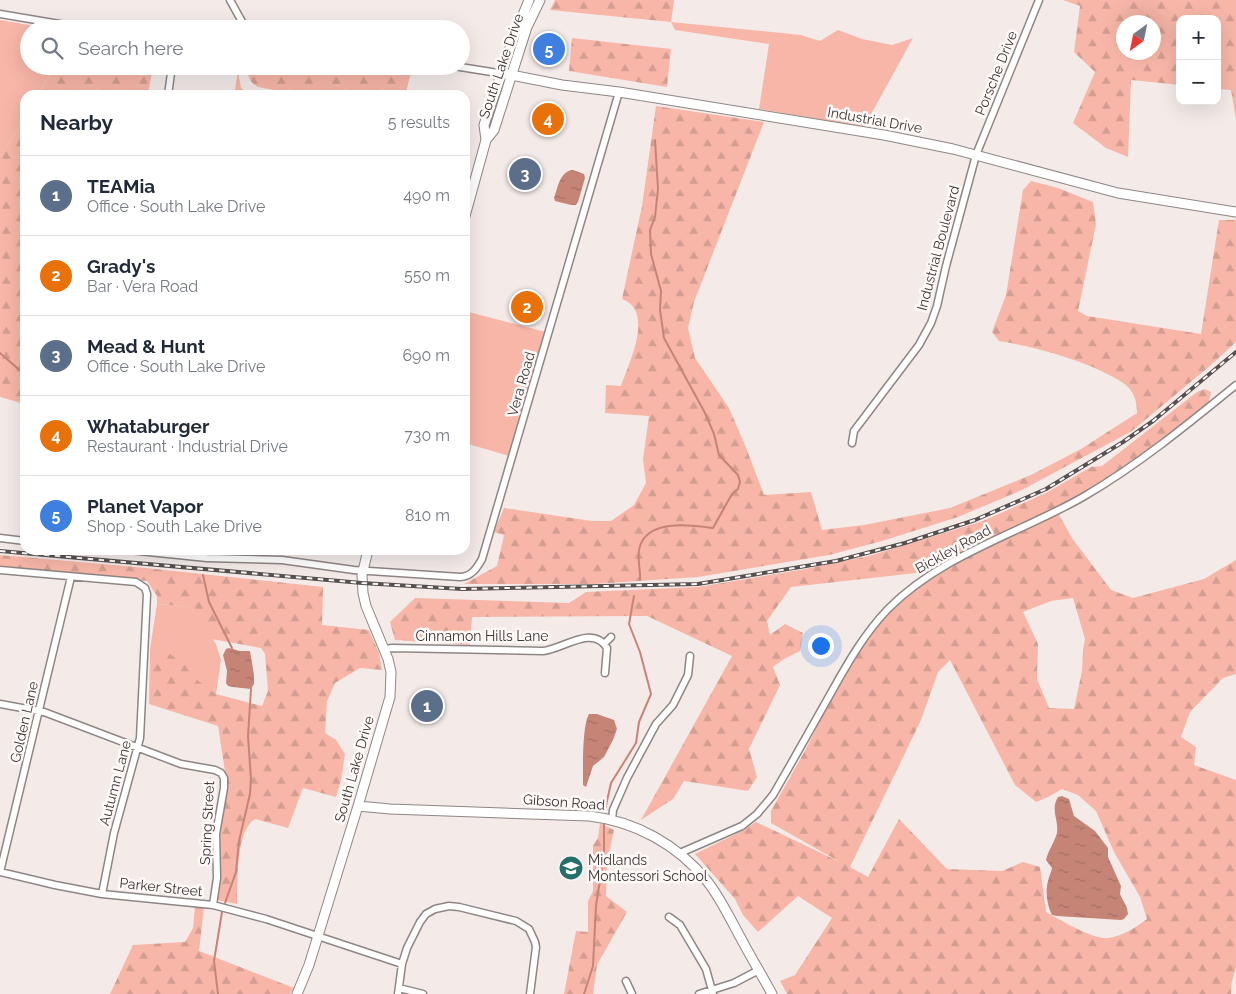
<!DOCTYPE html>
<html lang="en">
<head>
<meta charset="utf-8">
<style>
  body { margin:0; font-family:Raleway,sans-serif; background:#f6f6f7; color:#1f2937 }
  .controls { position:absolute; right:15px; top:15px; display:grid; overflow:hidden; border-radius:10px; box-shadow:0 5px 20px #0002 }
  .controls button { width:45px; height:45px; display:grid; place-items:center; padding:0; border:0; border-bottom:1px solid #e0e1e3; background:#fff; color:#1f2937; font:25px sans-serif }
  .compass { position:absolute; left:1116px; top:15px; width:45px; height:45px; border-radius:50%; background:#fff; box-shadow:0 5px 20px #0002; rotate:213deg }
  .you { position:absolute; left:820px; top:645px; width:18px; height:18px; margin:-12px; border:4px solid #fff; border-radius:50%; background:#1a73e8; box-shadow:0 0 0 8px #1a73e833 }
  .badge { display:grid; place-items:center; width:32px; height:32px; border-radius:50%; background:#2563eb; color:#fff; font-size:16px; font-weight:700 }
  .pin { position:absolute; translate:-50% -50%; border:2px solid #fff; box-shadow:0 1px 5px #0006 }
  .list { margin:0; padding:0; list-style:none }
  h2 { display:flex; justify-content:space-between; align-items:center; height:65px; margin:0; padding:0 20px; font-size:21px }
  h2 small { font-size:16px; font-weight:400; color:#747a83 }
  .list li { display:grid; grid-template-columns:32px 1fr auto; gap:15px; align-items:center; box-sizing:border-box; height:80px; padding:0 20px; border-top:1px solid #e0e1e3 }
  .list b { display:block; font-size:19px; white-space:nowrap }
  .list p { margin:0; font-size:16px; white-space:nowrap; color:#747a83 }
  .list em { font-size:16px; font-style:normal; color:#747a83 }
  .icon { flex:none; width:28px; height:28px; fill:none; stroke:currentColor; stroke-width:2; stroke-linecap:round; stroke-linejoin:round }
  .map { position:relative; flex:none; width:1236px; height:994px; overflow:hidden }
  .search { position:absolute; background:#fff; box-shadow:0 5px 20px #0002; left:20px; top:20px; width:450px; height:55px; display:flex; align-items:center; gap:12px; box-sizing:border-box; padding:0 18px; border-radius:28px; color:#747a83; font-size:19px }
  .panel { position:absolute; background:#fff; box-shadow:0 5px 20px #0002; left:20px; top:90px; width:450px; height:465px; border-radius:15px }
  .map>svg:first-child { display:block }
</style>
</head>
<body>
<div class="map">
<svg width="1236" height="994" viewBox="0 0 1236 994">
  <defs>
    <pattern id="forest-firs" width="22" height="20" patternUnits="userSpaceOnUse" patternTransform="scale(1.25)"><rect width="22" height="20" fill="#f7b6a8"/><path d="M5 1l3.5 6h-7zM16 11l3.5 6h-7z" fill="#d49d91"/></pattern>
    <pattern id="water-ripples" width="26" height="14" patternUnits="userSpaceOnUse" patternTransform="scale(1.25)"><rect width="26" height="14" fill="#c68477"/><path d="M2 4q2-2 4 0t4 0M15 11q2-2 4 0t4 0" fill="none" stroke="#a26d62"/></pattern>
  </defs>
  <rect width="100%" height="100%" fill="#f4ebe9"/>
  <path fill="#f7b6a8" d="M0,20L52,29H29V66H55L38,95H25V117L4,151H0Z
    M671,22L801,35L820,41L838,30L862,39L892,45L913,38L864,127L759,109L769,44L675,30Z
    M238,71L241,88L250,95H234Z
    M465,311L546,332L509,456L465,443Z
    M157,604L190,607L216,644L221,660L216,694L150,649Z"/>
  <path fill="url(#forest-firs)" fill-rule="evenodd" d="M555,0H674L671,22L550,10Z
    M1063,0H1236V120L1231,90L1217,89V19H1180V85L1131,80L1128,157L1106,148L1073,123L1095,72L1074,52L1080,6ZM1124,22H1154V52H1124Z
    M572,38L671,49L667,87L569,71Z
    M55,66H153L148,95H38Z
    M246,66H413L405,95H301L258,87C249,82 248,76 246,66Z
    M656,106L764,122L694,302L688,328L695,358L729,408L745,445L764,495L811,492L822,530L864,525L950,508L1031,475L1081,449L1137,413C1137,401 1134,390 1123,383C1094,363 1033,346 999,341L992,332L1006,295L1023,190L1031,181L1058,188L1093,202L1096,224L1078,311L1087,316L1201,334L1219,220H1236V342L1211,365L1132,431L1022,490L958,517L882,541L829,555L698,577L594,584H464L497,566L504,535L494,532L504,508L592,521H611L634,505L646,483L643,459L649,416L605,413L606,385L621,386C629,363 655,311 622,299L642,206Z
    M25,117V406L18,402L0,397V151H4Z
    M1205,389L1211,392L1208,407L1160,446L1057,511L1072,538L1111,590L1133,598L1204,579L1236,560V674L1223,678L1190,712L1181,737L1196,747L1194,765L1236,780V967L1231,985V994H787L780,981L795,975L832,918L798,896L758,932L743,915L735,899L695,854L744,830L756,822L840,862L771,823V811L806,749L849,661L871,629L934,571L791,587L767,621L770,635L785,624L803,633L800,651L784,659L773,667L780,685L749,749L757,777L748,791L684,781L673,799L641,820L732,656L647,616L472,617L470,645L395,640L390,622L415,598L569,603L586,592L698,587L800,570L869,556L983,521L1046,493L1091,467L1102,466L1197,392ZM1073,598L1085,639L1083,650L1082,671L1074,709L1049,708L1037,679L1038,644L1023,612L1051,601ZM950,660L1015,785L1036,802L1048,797L1062,789L1078,795L1096,811L1114,852L1140,897L1147,919C1135,928 1122,936 1108,938C1093,940 1059,919 1046,912L1040,867L1023,862L1002,871L947,869L899,819L868,877L850,867L921,720L938,672Z
    M0,555L136,567L323,587L322,625L369,630L379,653L382,670L360,668L335,683L327,701L325,733L336,740L345,754L341,780L336,797L303,788L288,828L255,819C235,831 238,883 237,904L217,900L220,872L218,848L226,778L218,726L149,704L150,649L162,648L185,665L193,677L216,694L262,706L268,691L265,654L261,648L211,639L190,607L157,604V596L147,581L0,568Z
    M600,823L614,830L607,864L606,896L627,912L597,965L593,994H564L576,931L588,932V901L593,891V845L598,838Z
    M195,907L204,908L199,951L294,988L290,994H110L133,945L185,942L193,928Z"/>
  <path fill="url(#water-ripples)" d="M573,170L584,174L585,178L578,202L576,205H571L555,201L554,198C558,187 560,171 573,170Z
    M229,648L240,651H250L254,675V684L251,689L233,687L228,686L226,683L227,671L223,655L226,649Z
    M589,714H597L614,720L617,729L613,740L604,757L593,766L586,787L583,785C583,769 582,726 589,714Z
    M1062,796L1069,799L1074,816L1095,831L1108,848V857L1121,886L1120,894L1127,908L1128,914L1124,919L1121,920L1057,916L1052,915C1047,905 1045,892 1048,881C1049,876 1051,873 1052,868L1046,860C1048,851 1055,841 1057,833C1059,820 1050,810 1058,797Z"/>
  <g fill="none" stroke-linecap="round" stroke-linejoin="round">
    <path stroke="#c68477" stroke-width="2" d="M0,353L25,375
      M203,575L209,602L232,648
      M640,580C641,569 636,557 640,546C649,519 691,525 713,528L732,494L738,489L740,482L738,475L719,455L714,434L705,413L664,338L660,310L661,291L651,254L650,230L655,217L658,189L655,140
      M605,810L611,783L636,743L639,722L651,694L640,652L629,624L634,596
      M225,903L236,872L239,841L250,794L251,779L248,736L251,689
      M218,994L214,961L222,912
      M584,994L593,966L596,906L604,854V824"/>
    <defs>
      <path id="street" d="M230,0L246,29
        M0,14L89,29
        M454,66L504,74
        M168,95L172,66
        M852,443L854,431L919,345L931,323L937,306L946,266L976,155L1039,0
        M0,538L25,541
        M129,550L207,558L282,560L354,570L460,577C471,577 477,568 482,559L619,92
        M0,570L136,582L145,588L147,594L140,738L114,833L102,894
        M604,644L611,637
        M386,649L392,648L543,651C563,649 593,624 607,648L605,673
        M0,704L44,712L181,764L215,770L221,773L224,778V788L216,834L217,878L213,905
        M612,820L613,810L627,778L656,724L673,705L688,675L690,656
        M680,853L742,826L757,814L773,795C791,764 809,732 827,700C845,668 862,636 888,609C943,554 1018,534 1083,497C1138,465 1187,425 1236,385
        M0,872L55,885L102,894L213,905L266,919L402,964
        M0,872L71,577
        M669,917L680,925L706,969L713,994
        M626,981L632,994
        M399,988L423,994
        M398,994L402,964L407,948L420,922L426,914L435,909L449,906L459,907L516,921L529,929L535,942L536,947L530,994
        M699,994L734,983L759,970"/>
      <path id="secondary" d="M506,74L562,85L619,92L884,135L953,149L1118,193L1236,212
        M486,140L494,130L527,27L540,0
        M465,216L486,140L484,125L512,42L529,0
        M358,806L390,809L589,816C635,821 678,845 707,881C722,900 732,923 744,944C753,961 763,977 772,994
        M297,994L309,965L358,806L390,697L391,672L388,659L366,606L363,593L362,575L368,550"/>
    </defs>
    <use href="#street" stroke="#8e8684" stroke-width="9"/>
    <use href="#secondary" stroke="#8e8684" stroke-width="11"/>
    <use href="#street" stroke="#fff" stroke-width="6"/>
    <use href="#secondary" stroke="#fff" stroke-width="9"/>
    <defs>
      <path id="rail" d="M0,551L362,583L462,589L698,584L836,561L905,543L975,520L1046,489L1123,442L1153,421L1236,352"/>
    </defs>
    <use href="#rail" stroke="#565150" stroke-width="4"/>
    <use href="#rail" stroke="#fff9f8" stroke-width="2" stroke-dasharray="5.5" stroke-linecap="butt"/>
  </g>
  <defs>
    <symbol id="school-disc" viewBox="-11 -11 22 22"><circle r="9.5" fill="#256f6b" stroke="#fff9f8"/><path d="M0-5L7-2L0 1L-7-2ZM-4 1L0 2.5L4 1V4Q0 6-4 4Z" fill="#fff"/></symbol>
  </defs>
  <g fill-rule="evenodd">
    <use href="#school-disc" x="557" y="854" width="28" height="28"/>
  </g>
  <g text-anchor="middle" dominant-baseline="central" stroke-width="5" stroke-linejoin="round" paint-order="stroke">
    <g font-size="14" fill="#3a3635" stroke="#fff9f8">
      <text transform="translate(501 66) rotate(-71)">South Lake Drive</text>
      <text transform="translate(996 73) rotate(-68)">Porsche Drive</text>
      <text transform="translate(875 120) rotate(10)">Industrial Drive</text>
      <text transform="translate(938 248) rotate(-75)">Industrial Boulevard</text>
      <text transform="translate(521 384) rotate(-74)">Vera Road</text>
      <text transform="translate(953 549) rotate(-29)">Bickley Road</text>
      <text x="482" y="636">Cinnamon Hills Lane</text>
      <text transform="translate(24 722) rotate(-77)">Golden Lane</text>
      <text transform="translate(354 769) rotate(-74)">South Lake Drive</text>
      <text transform="translate(115 783) rotate(-75)">Autumn Lane</text>
      <text transform="translate(564 802) rotate(4)">Gibson Road</text>
      <text transform="translate(207 823) rotate(-87)">Spring Street</text>
      <text transform="translate(161 887) rotate(6)">Parker Street</text>
    </g>
    <g font-size="14" fill="#3a3635" stroke="#fff9f8" text-anchor="start">
      <text x="588" y="860">Midlands<tspan x="588" dy="16">Montessori School</tspan></text>
    </g>
  </g>
</svg>
<div class="controls">
<button>+</button>
<button>−</button>
</div>
<svg class="compass" viewBox="-18 -18 36 36"><path d="M0-13l5 13h-10z" fill="#e53935"/><path d="M0 13l5-13h-10z" fill="#747a83"/></svg>
<div class="you"></div>
<div class="pin badge" style="left:427px;top:706px;background:#5c6f8a">1</div>
<div class="pin badge" style="left:527px;top:307px;background:#e8710a">2</div>
<div class="pin badge" style="left:525px;top:174px;background:#5c6f8a">3</div>
<div class="pin badge" style="left:548px;top:119px;background:#e8710a">4</div>
<div class="pin badge" style="left:549px;top:49px;background:#3f7fe0">5</div>
<div class="search"><svg class="icon" aria-label="search" viewBox="0 0 24 24"><circle cx="10" cy="10" r="6"/><path d="M15 15l6 6"/></svg>Search here</div>
<section class="panel">
<h2>Nearby<small>5 results</small></h2>
<ul class="list">
<li><span class="badge" style="background:#5c6f8a">1</span><div><b>TEAMia</b><p>Office · South Lake Drive</p></div><em>490 m</em></li>
<li><span class="badge" style="background:#e8710a">2</span><div><b>Grady's</b><p>Bar · Vera Road</p></div><em>550 m</em></li>
<li><span class="badge" style="background:#5c6f8a">3</span><div><b>Mead &amp; Hunt</b><p>Office · South Lake Drive</p></div><em>690 m</em></li>
<li><span class="badge" style="background:#e8710a">4</span><div><b>Whataburger</b><p>Restaurant · Industrial Drive</p></div><em>730 m</em></li>
<li><span class="badge" style="background:#3f7fe0">5</span><div><b>Planet Vapor</b><p>Shop · South Lake Drive</p></div><em>810 m</em></li>
</ul>
</section>
</div>
</body>
</html>
